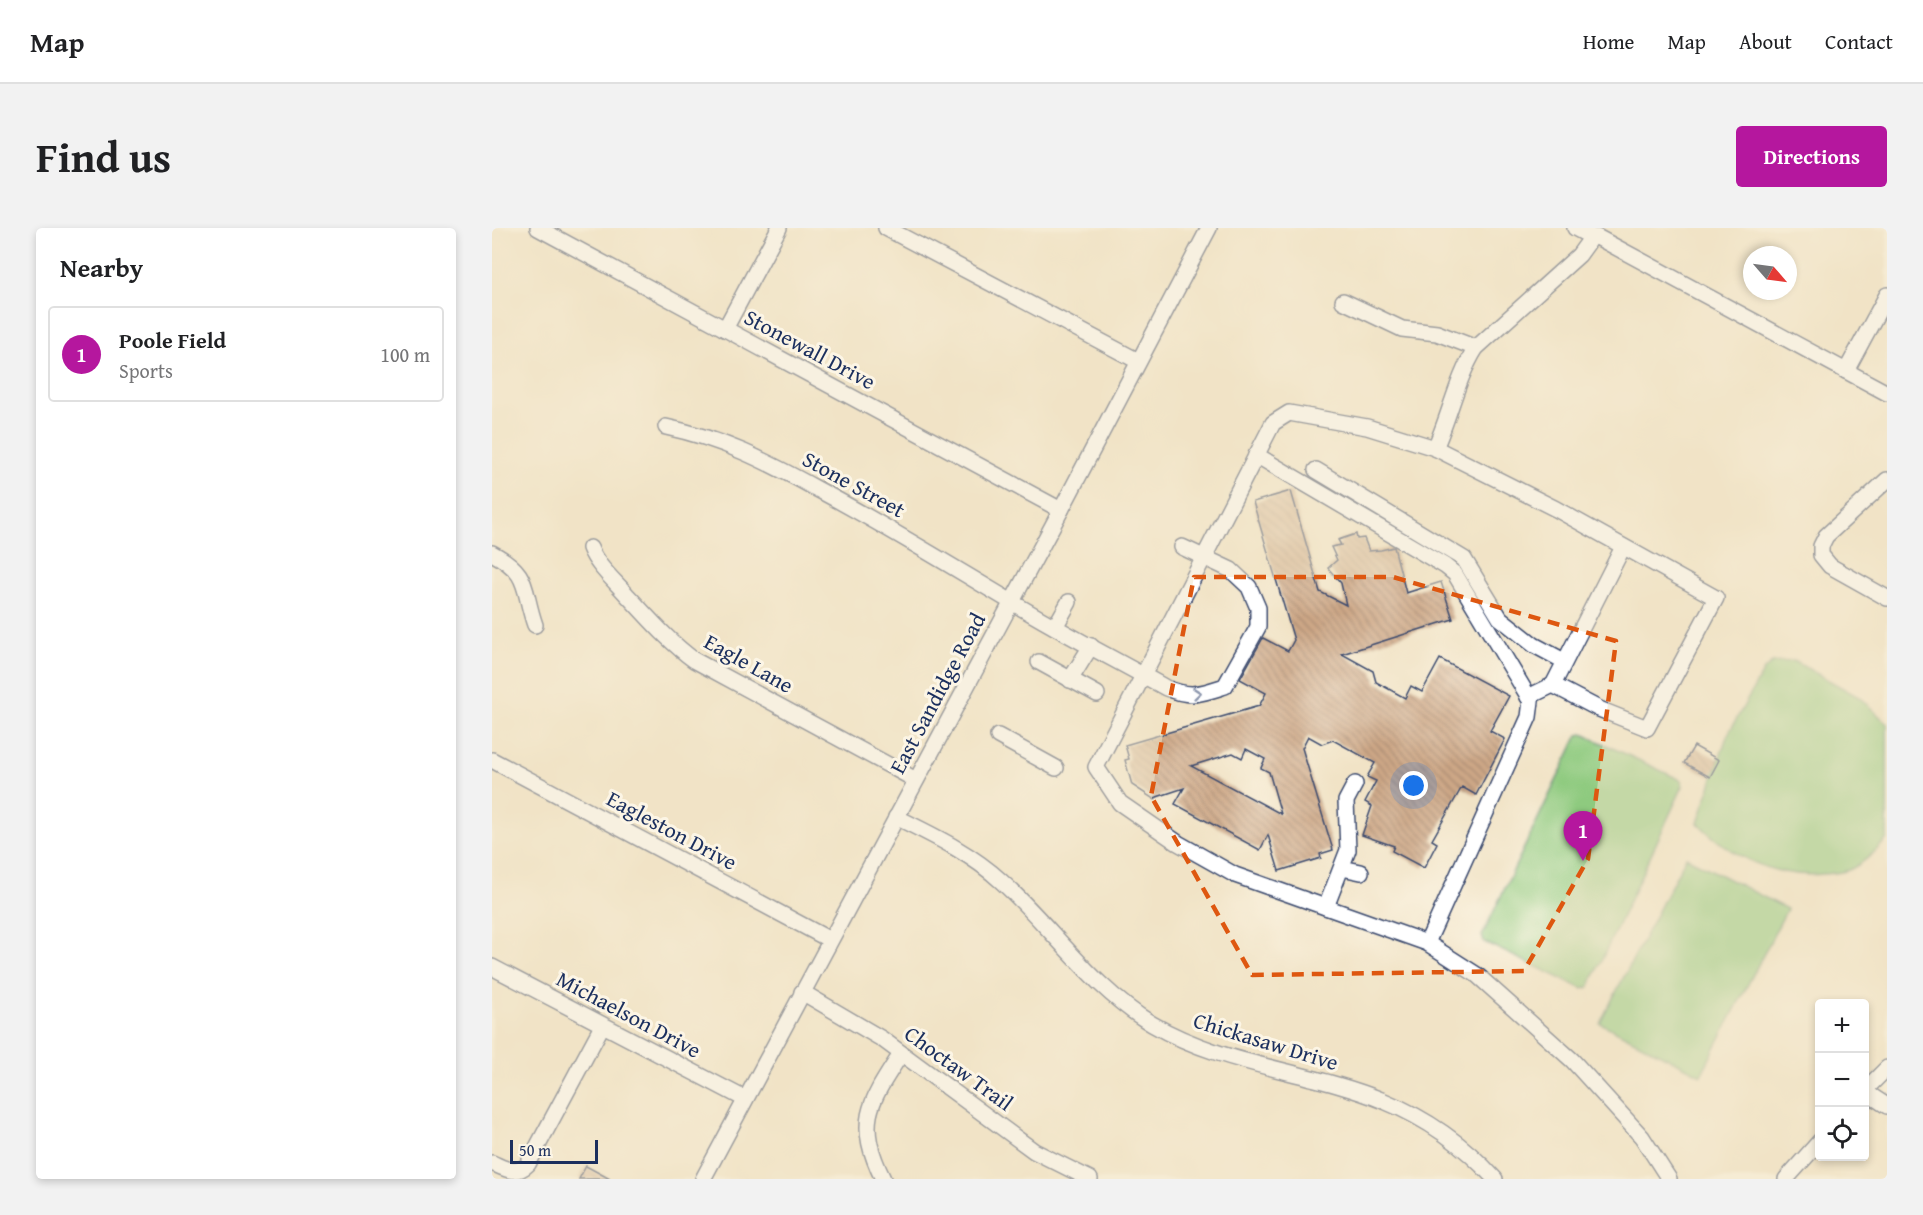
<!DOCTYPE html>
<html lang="en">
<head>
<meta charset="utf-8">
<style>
	:root { --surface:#fff; --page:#f2f2f2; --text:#202124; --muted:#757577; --line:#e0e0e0; --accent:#b5179e }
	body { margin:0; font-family:"Gentium Book Plus",serif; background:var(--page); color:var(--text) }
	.controls { position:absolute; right:18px; bottom:18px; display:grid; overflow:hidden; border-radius:6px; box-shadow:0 3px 9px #0003 }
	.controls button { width:54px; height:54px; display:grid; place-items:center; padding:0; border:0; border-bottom:2px solid var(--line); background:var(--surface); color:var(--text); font:30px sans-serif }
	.compass { position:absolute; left:1251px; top:18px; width:54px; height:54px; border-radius:50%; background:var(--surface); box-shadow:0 3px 9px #0003; rotate:118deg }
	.scale { position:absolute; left:18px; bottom:15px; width:88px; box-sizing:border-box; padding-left:6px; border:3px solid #1b2f5e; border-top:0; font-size:16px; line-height:21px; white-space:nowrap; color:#1b2f5e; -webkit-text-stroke:4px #fcf5e5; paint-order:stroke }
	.you { position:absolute; left:922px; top:558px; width:21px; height:21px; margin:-15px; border:4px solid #fff; border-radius:50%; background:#1a73e8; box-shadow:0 0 0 9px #1a73e833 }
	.badge { display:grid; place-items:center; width:39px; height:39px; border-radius:50%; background:var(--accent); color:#fff; font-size:20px; font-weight:700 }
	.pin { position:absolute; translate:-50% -50px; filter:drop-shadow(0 2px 3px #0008) }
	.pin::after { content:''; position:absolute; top:32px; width:21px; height:18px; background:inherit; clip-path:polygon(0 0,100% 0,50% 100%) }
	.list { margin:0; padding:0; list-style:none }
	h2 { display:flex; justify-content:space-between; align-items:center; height:78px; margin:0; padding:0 24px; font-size:26px }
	h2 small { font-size:20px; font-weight:400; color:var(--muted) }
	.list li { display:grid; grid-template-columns:39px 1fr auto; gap:18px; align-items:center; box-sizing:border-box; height:96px; margin:0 12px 12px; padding:0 12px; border:2px solid var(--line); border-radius:6px }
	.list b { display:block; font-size:22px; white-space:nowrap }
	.list p { margin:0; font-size:20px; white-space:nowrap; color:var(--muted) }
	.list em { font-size:20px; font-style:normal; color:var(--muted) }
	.icon { flex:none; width:33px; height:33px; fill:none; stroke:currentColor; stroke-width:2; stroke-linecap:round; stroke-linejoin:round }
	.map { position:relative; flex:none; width:1395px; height:951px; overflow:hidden; border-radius:6px }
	header { display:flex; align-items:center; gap:36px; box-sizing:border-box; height:84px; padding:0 30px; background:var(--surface); border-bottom:2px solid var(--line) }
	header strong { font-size:28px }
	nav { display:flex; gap:33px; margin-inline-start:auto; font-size:21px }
	.intro { display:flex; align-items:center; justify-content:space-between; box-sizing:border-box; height:144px; padding:0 36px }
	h1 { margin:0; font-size:42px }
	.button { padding:15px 27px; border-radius:6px; background:var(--accent); color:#fff; font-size:21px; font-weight:700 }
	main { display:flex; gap:36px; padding:0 36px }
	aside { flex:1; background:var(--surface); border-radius:6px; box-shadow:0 3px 9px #0003 }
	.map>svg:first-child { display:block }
</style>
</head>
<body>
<header>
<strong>Map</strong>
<nav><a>Home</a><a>Map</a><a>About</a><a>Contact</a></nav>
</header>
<div class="intro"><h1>Find us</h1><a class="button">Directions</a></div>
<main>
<aside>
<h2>Nearby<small></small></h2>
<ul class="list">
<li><span class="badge">1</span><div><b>Poole Field</b><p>Sports</p></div><em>100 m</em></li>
</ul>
</aside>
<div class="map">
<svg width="1395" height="951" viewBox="0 0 1395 951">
	<defs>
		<pattern id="building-back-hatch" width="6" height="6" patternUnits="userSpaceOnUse" patternTransform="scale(1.5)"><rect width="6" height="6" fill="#cda786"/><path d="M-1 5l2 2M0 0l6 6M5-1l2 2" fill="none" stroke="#a68871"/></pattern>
	</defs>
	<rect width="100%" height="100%" fill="#fcf5e5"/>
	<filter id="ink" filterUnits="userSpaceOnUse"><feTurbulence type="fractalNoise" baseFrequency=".0167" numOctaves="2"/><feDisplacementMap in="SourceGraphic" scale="12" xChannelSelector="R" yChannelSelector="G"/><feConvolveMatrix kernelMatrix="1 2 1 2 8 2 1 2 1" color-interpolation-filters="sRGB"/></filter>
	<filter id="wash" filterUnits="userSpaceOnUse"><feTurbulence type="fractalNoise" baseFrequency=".008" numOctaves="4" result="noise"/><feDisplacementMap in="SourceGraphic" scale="24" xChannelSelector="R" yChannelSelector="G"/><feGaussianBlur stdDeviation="1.35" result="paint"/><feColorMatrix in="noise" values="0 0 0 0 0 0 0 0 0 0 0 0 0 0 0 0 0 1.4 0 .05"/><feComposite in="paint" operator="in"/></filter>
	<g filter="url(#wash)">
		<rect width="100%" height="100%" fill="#f1e3c6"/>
		<g fill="#8eca7f" stroke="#547c6e" stroke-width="1.5">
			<path d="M1302,433L1367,469L1395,495V611C1386,621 1372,635 1359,641C1351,645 1341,645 1332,646C1284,651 1239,629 1206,595L1235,508L1272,442L1280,435Z"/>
			<polygon points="1091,506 1189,552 1191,558 1097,759 1091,761 992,714 990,708 1086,507"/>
			<polygon points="1194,629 1295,681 1209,847 1108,795"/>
		</g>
		<g id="blocks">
			<g fill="url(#building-back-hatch)" fill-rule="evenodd">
				<path d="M799,263L828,364L854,377L849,355L836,340L845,332L839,319L849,317L846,312L864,306L865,311L872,310L877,323L889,322L902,319L914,365L949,354L961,391L850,426L881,443L884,454L913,470L919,458L930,464L948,431L1017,468L998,503L1013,511L984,567L970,559L940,612L945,615L932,640L900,623L902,618L870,607L880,578L873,574L884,553L875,549L883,535L841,512L830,516L816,508L810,520L841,622L828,626L829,630L787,643L776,607L768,622L683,576L692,560L665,569L663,572L640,557L633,532L637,531L633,517L767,478L774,465L748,451L771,410L796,423L802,412L761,274ZM754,521L773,531L769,540L777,544L789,586L699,538L741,525L750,530Z"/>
				<polygon points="1202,518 1227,532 1218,549 1192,535"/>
				<polygon points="94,938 118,951 87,951"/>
			</g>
		</g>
	</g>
	<g filter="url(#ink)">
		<use href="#blocks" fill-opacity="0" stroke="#3b4a6e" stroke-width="1.5"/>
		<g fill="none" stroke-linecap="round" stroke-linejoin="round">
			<defs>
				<g id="minor">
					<polyline points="46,0 569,282"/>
					<polyline points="394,0 646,133"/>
					<polyline points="1083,0 1100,9 1105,9 1395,165"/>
					<path d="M1100,9L1087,27L984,120C965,150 958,187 943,220L875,199L797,185L781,195L604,539L628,575L686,615L743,647L935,715L985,747L1080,832L1150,909L1177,951"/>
					<polyline points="851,73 910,101 945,105 984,120"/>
					<polyline points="233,101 287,0"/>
					<polyline points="1354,143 1395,67"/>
					<path d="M174,199C231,211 274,233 325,261C391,296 454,335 518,373C569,404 622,431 674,460C699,470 708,466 733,458L766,399V380L757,359L739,342L690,319"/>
					<polyline points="943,220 1064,281 1224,370 1155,500 1107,481 1061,457 1036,469"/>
					<polyline points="764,227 953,338 963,346 1039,473 1037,489 935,715"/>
					<polyline points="824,242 972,331 1008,390 1042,417 1072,433"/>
					<polyline points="1395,252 1334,308 1329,318 1329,327 1338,338 1395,370"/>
					<path d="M98,320C105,338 122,352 135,367C157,390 176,413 202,432L424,552"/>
					<path d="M0,325C39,346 30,360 43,397"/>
					<polyline points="563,399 577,374"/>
					<polyline points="547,434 605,466"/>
					<polyline points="578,452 599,418"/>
					<polyline points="1061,457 1131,319"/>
					<polyline points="506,508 564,540"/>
					<polyline points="0,532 338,712"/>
					<path d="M404,589C440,607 479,625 509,653C560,699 600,760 660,796C732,838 816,842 892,873C934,890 973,918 1003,951"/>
					<polyline points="850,640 869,644"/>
					<polyline points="834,679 856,622 854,573 863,556"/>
					<polyline points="0,739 253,871"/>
					<polyline points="310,764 390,811 542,923 598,951"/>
					<polyline points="1372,863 1395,840"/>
					<polyline points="1372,863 1395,878"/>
					<path d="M0,935C14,941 24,948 36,936L110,798"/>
					<polyline points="211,951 569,282 717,0"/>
					<path d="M391,951C363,894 377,875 409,826"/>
					<polyline points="1294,951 1328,913"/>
				</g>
			</defs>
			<use href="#minor" stroke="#3b4a6e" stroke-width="18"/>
			<use href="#minor" stroke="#fff" stroke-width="15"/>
		</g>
		<defs><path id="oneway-chevron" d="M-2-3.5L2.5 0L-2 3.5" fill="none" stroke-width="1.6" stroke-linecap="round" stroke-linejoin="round" transform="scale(1.5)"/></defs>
		<use stroke="#8d97ae" href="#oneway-chevron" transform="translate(705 465) rotate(-6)"/>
	</g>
	<path d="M0 0H1395V951H0ZM702,349H901L1124,413L1096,631L1032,743L760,747L659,568Z" fill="#f1e3c6" fill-opacity=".55" fill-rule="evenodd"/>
	<path fill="none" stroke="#de5710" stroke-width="4.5" stroke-dasharray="12 8" stroke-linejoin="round" d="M702,349H901L1124,413L1096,631L1032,743L760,747L659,568Z"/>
	<g text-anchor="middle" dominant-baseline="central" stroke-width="6" stroke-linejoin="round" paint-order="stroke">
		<g font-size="22" fill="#1b2f5e" stroke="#fcf5e5">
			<text transform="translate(318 121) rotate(28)">Stonewall Drive</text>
			<text transform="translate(362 256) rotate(29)">Stone Street</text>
			<text transform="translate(257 435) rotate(29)">Eagle Lane</text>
			<text transform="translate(445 465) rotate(-62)">East Sandidge Road</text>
			<text transform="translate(180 602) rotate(28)">Eagleston Drive</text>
			<text transform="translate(137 786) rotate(28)">Michaelson Drive</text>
			<text transform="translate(774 813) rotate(17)">Chickasaw Drive</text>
			<text transform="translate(467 840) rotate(36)">Choctaw Trail</text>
		</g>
	</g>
</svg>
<div class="controls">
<button>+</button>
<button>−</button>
<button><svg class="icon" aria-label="locate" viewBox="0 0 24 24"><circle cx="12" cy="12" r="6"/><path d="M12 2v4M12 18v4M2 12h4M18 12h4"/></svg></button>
</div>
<svg class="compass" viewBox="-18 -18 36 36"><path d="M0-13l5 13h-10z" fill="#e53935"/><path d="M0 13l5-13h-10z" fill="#757577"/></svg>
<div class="scale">50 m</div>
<div class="you"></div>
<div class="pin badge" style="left:1091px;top:633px">1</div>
</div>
</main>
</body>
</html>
